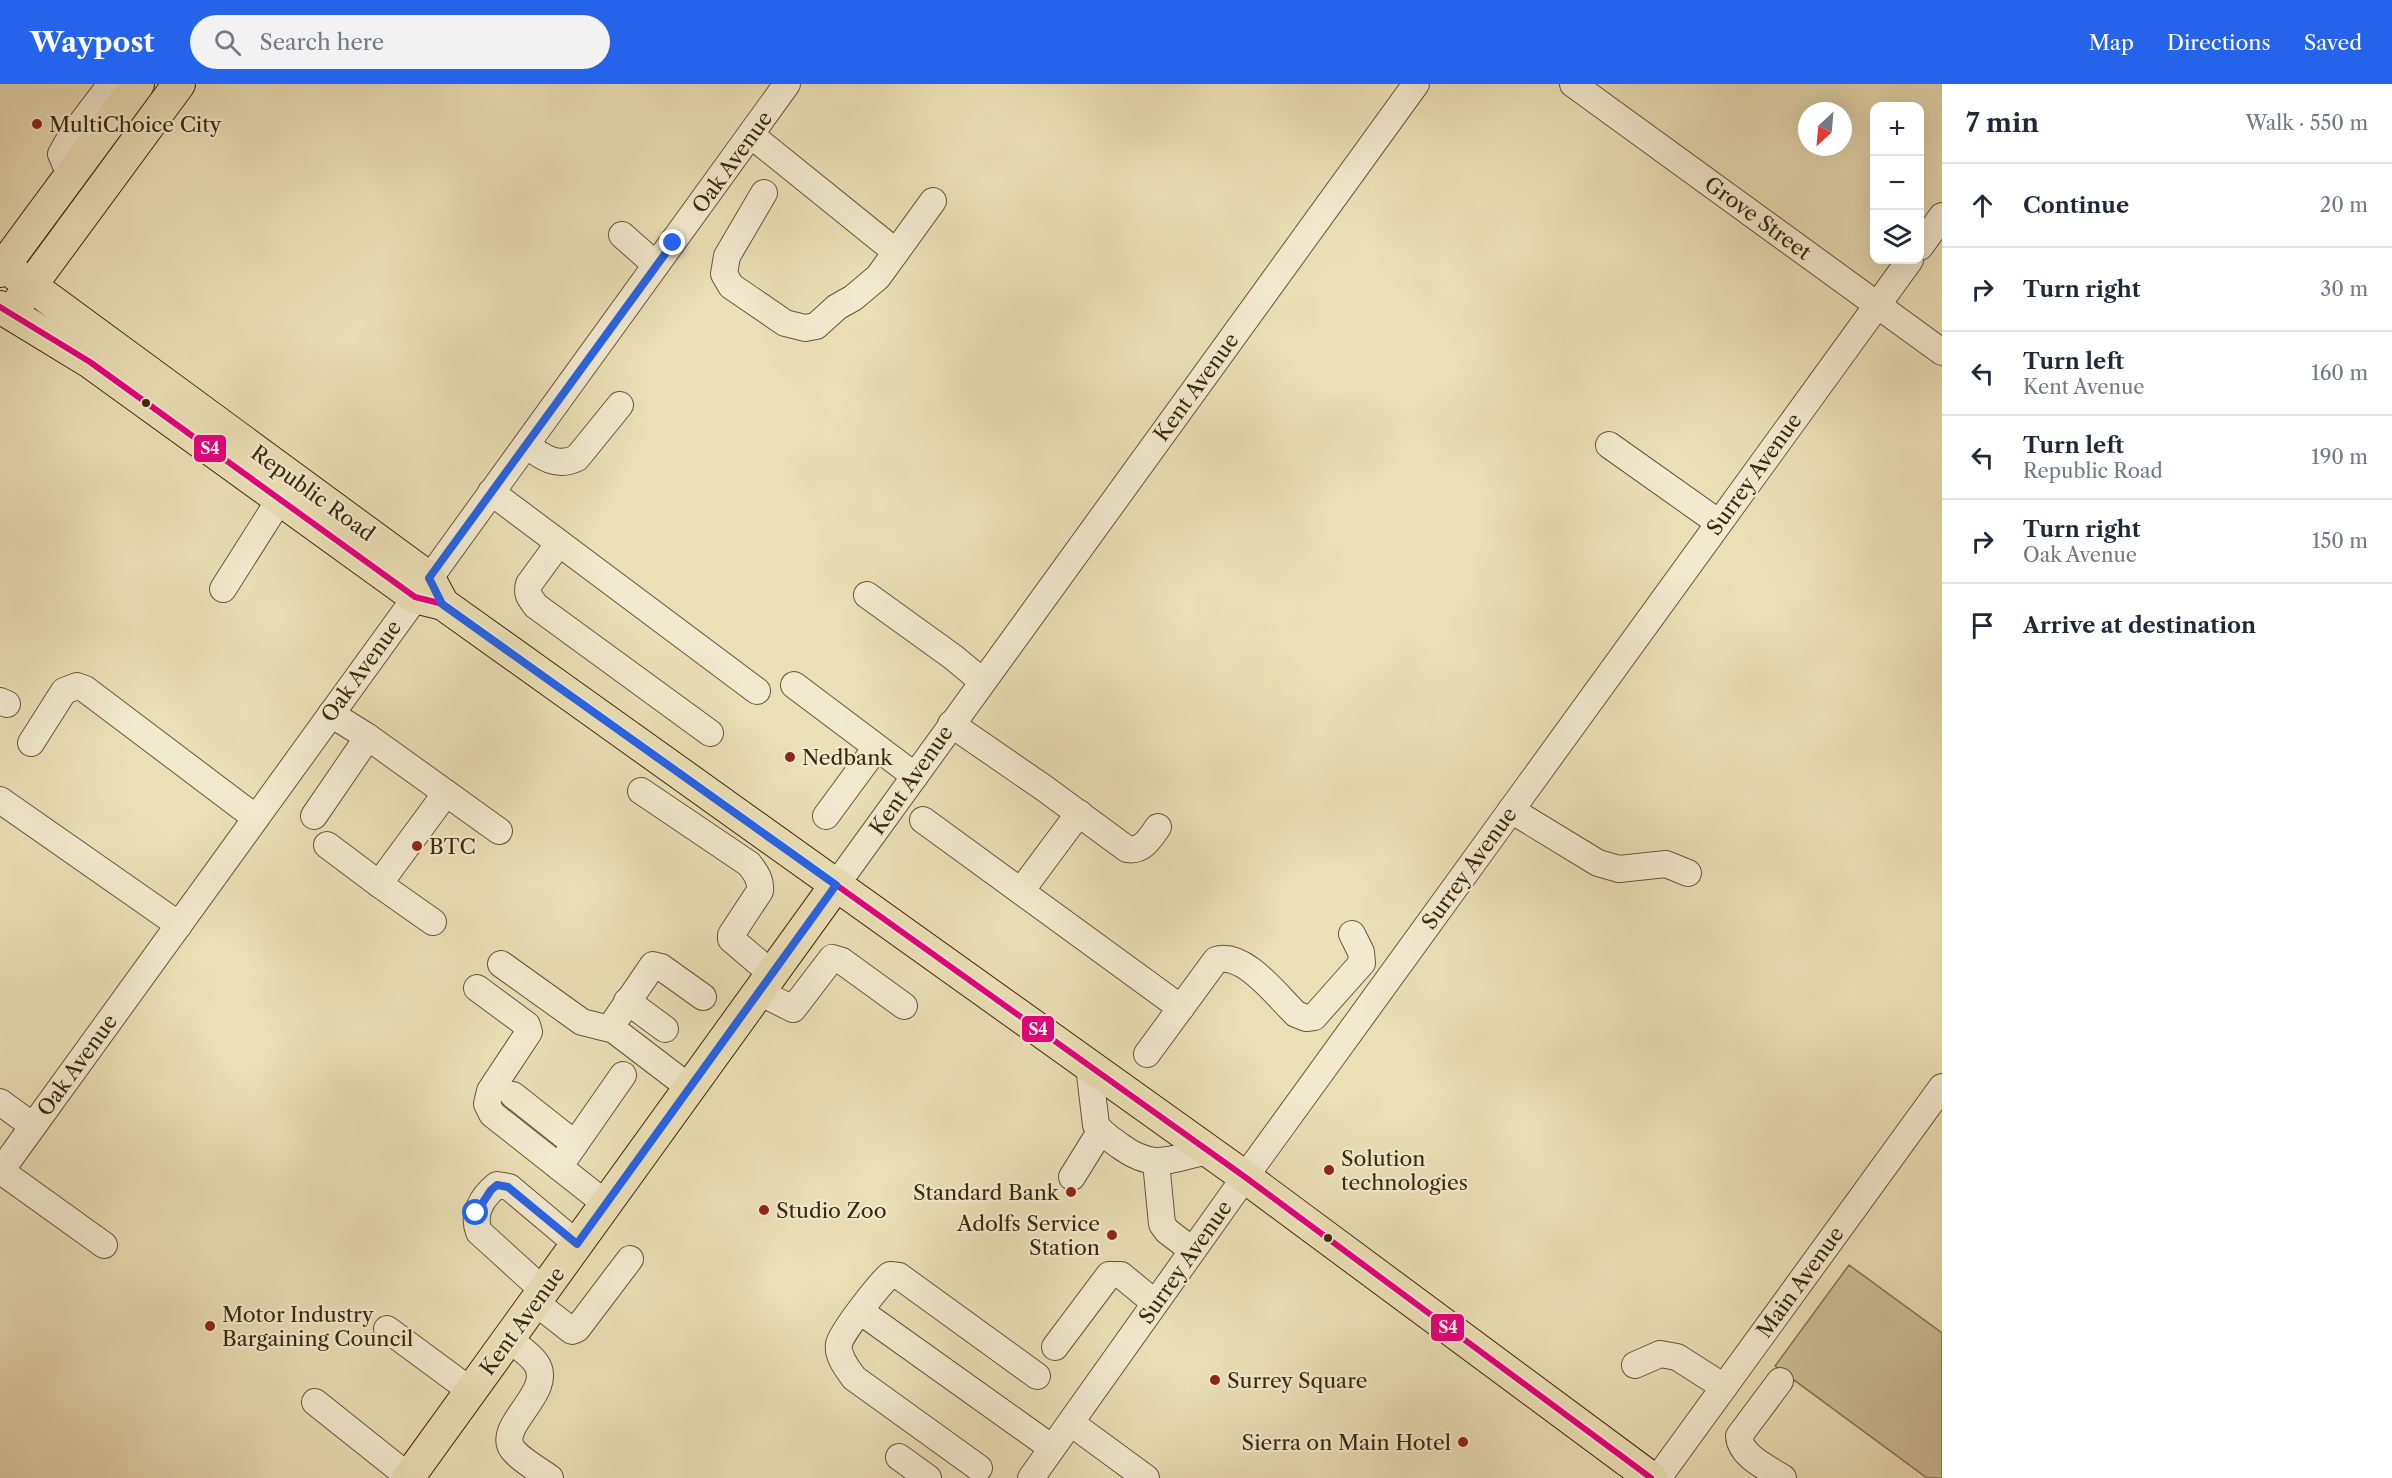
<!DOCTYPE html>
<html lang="en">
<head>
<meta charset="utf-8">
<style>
	:root { --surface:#fff; --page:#f2f2f3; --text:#1f2937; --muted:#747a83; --line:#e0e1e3; --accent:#2563eb }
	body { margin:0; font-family:"Libre Caslon Text",serif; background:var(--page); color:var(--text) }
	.controls { position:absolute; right:18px; top:18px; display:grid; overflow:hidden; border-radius:12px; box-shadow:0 6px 24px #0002 }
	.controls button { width:54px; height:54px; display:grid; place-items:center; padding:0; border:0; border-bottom:2px solid var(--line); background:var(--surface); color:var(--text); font:30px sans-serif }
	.compass { position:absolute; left:1798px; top:18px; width:54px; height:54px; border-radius:50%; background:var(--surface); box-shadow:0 6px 24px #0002; rotate:206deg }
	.stop { position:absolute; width:18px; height:18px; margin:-14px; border:4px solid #2563eb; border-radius:50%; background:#fff }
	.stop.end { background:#2563eb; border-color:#fff; box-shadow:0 2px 6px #0008 }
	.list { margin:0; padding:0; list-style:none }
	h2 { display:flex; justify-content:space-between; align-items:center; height:78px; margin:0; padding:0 24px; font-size:26px }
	h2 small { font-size:20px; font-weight:400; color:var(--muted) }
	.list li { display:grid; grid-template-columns:39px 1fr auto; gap:18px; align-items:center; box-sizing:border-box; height:84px; padding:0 24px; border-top:2px solid var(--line) }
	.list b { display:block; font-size:22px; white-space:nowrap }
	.list p { margin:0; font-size:20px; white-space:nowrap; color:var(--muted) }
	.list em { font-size:20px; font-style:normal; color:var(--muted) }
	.icon { flex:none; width:33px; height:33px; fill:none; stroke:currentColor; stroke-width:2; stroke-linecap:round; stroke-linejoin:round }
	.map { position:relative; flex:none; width:1942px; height:1394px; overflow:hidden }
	header { display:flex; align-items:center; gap:36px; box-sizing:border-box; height:84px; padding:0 30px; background:var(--accent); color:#fff }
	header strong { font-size:28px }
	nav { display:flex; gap:33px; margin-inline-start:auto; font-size:21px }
	.search { width:420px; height:54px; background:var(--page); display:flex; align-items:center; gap:15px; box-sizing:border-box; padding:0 21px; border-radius:33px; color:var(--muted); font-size:22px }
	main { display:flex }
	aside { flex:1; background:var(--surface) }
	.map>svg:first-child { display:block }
</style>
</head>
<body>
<header>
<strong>Waypost</strong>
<div class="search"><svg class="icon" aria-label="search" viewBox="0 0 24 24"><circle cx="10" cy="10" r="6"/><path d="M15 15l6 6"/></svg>Search here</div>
<nav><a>Map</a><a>Directions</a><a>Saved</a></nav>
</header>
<main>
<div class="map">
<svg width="1942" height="1394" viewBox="0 0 1942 1394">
	<rect width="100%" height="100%" fill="#ebdfb5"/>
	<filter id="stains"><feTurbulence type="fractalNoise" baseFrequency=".00333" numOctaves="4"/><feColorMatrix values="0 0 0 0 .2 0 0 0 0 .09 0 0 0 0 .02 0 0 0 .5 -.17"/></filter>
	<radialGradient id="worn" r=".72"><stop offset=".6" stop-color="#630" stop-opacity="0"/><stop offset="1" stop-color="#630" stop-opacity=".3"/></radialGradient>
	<polygon fill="#cec098" stroke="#867450" stroke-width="1.5" points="1849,1181 1942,1249 1942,1394 1927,1394 1775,1282"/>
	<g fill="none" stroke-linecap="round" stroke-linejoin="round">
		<defs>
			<g id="minor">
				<polyline points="1573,0 1942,268"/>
				<polyline points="751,51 896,168"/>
				<polyline points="70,91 61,70 70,54 111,0"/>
				<polyline points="764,109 727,172 724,190 731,202 785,239 805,244 816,242 837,223 853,214 878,193 933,117"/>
				<polyline points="622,151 656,181"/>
				<polyline points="1920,163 1942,132"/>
				<path d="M526,361C542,373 557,384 577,374L620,321"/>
				<polyline points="1609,361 1719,439"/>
				<polyline points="491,408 757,607"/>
				<path d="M559,459L529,500C526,510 530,514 536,522L710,649"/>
				<polyline points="223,505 280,415"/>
				<polyline points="867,511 953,573 982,597"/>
				<polyline points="794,601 915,692"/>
				<polyline points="0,617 7,620"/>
				<polyline points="331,630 368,653 499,747"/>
				<path d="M951,640L1044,704L1127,765C1143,768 1150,754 1158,743"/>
				<polyline points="31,659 64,607 77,602 85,605 256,734"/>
				<path d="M641,707L749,780C756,789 761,796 760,807L731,851V855L772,890"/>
				<polyline points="0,716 179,841"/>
				<polyline points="1511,726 1598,779 1619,785 1666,780 1688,789"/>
				<polyline points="314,732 368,653"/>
				<polyline points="826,732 876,664"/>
				<polyline points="923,736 1181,924"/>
				<polyline points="327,761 379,800 446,709"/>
				<polyline points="379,800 433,838"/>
				<polyline points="836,801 1416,0"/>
				<polyline points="1021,807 1079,729"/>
				<polyline points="501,880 582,938 614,946 690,1004"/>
				<polyline points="477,904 527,941 529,948 490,1007 487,1020 492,1030 606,1120"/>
				<polyline points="759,908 793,925 832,874 842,877 904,922"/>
				<polyline points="627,917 665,945"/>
				<polyline points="610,944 653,881 661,883 703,913"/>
				<path d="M1147,970L1216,876C1244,867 1277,912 1296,930L1306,934L1314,933L1362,879L1361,868L1352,850"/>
				<path d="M1089,982L1096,1041C1102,1050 1111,1055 1120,1062C1155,1087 1169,1075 1208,1067"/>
				<polyline points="513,1011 575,1060"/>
				<polyline points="0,1018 33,1042"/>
				<polyline points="1156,1078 1162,1140 1167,1147 1192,1166"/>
				<polyline points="559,1083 623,991"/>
				<polyline points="1,1087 104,1161"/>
				<polyline points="0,1088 787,0"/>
				<polyline points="1072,1093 1100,1048"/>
				<path d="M544,1207L479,1148C472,1130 482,1113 497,1101L509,1103L577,1160"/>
				<polyline points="535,1218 572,1247 577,1245 630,1175"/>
				<polyline points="860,1227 1052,1364"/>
				<polyline points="387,1245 471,1307"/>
				<path d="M509,1255C517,1262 530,1270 536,1279C556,1308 494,1342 513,1366C522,1377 539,1386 550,1394"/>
				<polyline points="1055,1263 1109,1191 1121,1191 1155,1219"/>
				<polyline points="1635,1281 1660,1270 1677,1273 1724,1303"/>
				<path d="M1780,1297L1739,1352C1740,1372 1768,1384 1783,1394"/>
				<polyline points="315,1318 409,1393"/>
				<polyline points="1071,1339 1146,1394"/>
				<polyline points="899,1373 928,1394"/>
				<path d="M979,1384L854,1294C848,1285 837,1273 839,1260C841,1249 880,1199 890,1191L899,1192L1037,1292"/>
				<polyline points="1031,1394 1245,1093 1910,176"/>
				<polyline points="1658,1394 1942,1003"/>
			</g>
			<g id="major">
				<polyline points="0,179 429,494 443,520"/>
				<polyline points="0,187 138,0"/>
				<polyline points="18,219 179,0"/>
				<polyline points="0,223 90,278 415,513 443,520 562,605 1245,1093 1651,1394"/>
				<polyline points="408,1394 836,801"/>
			</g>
		</defs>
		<use href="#minor" stroke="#695534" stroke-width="28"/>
		<use href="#major" stroke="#3e2709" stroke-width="34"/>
		<use href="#minor" stroke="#f2eacf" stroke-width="26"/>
		<use href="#major" stroke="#ebdfb5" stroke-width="32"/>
		<defs>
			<polyline id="bus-1" points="0,223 90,278 415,513 443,520 1245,1093 1651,1394"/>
		</defs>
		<use href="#bus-1" stroke="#f2eacf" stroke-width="10"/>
		<use href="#bus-1" stroke="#e5007d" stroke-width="6"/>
	</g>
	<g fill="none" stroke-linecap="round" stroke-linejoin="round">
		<polyline stroke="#2563eb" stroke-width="8" points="476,1129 491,1106 497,1101 508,1103 577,1160 836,801 442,520 429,494 673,159"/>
	</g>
	<g fill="#8f2418" stroke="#f2eacf" stroke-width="2">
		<circle cx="37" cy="40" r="6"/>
		<circle cx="790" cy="673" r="6"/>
		<circle cx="417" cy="762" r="6"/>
		<circle cx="1329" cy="1086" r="6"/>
		<circle cx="1071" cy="1108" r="6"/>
		<circle cx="764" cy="1126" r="6"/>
		<circle cx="1112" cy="1151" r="6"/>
		<circle cx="210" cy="1242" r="6"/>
		<circle cx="1215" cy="1296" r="6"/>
		<circle cx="1463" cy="1358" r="6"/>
	</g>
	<g fill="#3e2709" stroke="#f2eacf" stroke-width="2">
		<circle cx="146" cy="319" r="5"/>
		<circle cx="1328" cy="1154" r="5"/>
	</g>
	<g text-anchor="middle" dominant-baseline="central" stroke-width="4.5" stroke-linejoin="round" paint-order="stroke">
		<g font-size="21" fill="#3e2709" stroke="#f2eacf" text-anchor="start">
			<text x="49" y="40">MultiChoice City</text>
			<text x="802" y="673">Nedbank</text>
			<text x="429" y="762">BTC</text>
			<text x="1341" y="1074">Solution<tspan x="1341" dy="24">technologies</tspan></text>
			<text x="1059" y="1108" text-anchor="end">Standard Bank</text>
			<text x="776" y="1126">Studio Zoo</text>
			<text x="1100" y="1139" text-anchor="end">Adolfs Service<tspan x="1100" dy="24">Station</tspan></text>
			<text x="222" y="1230">Motor Industry<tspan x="222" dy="24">Bargaining Council</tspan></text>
			<text x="1227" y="1296">Surrey Square</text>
			<text x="1451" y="1358" text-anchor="end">Sierra on Main Hotel</text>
		</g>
		<g font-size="21" fill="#3e2709" stroke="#f2eacf">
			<text transform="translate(732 78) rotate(-54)">Oak Avenue</text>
			<text transform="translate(1758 134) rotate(36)">Grove Street</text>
			<text transform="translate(1196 303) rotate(-54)">Kent Avenue</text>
			<text transform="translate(1754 390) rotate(-54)">Surrey Avenue</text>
			<text transform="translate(313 409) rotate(36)">Republic Road</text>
			<text transform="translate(361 587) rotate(-54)">Oak Avenue</text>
			<text transform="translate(911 696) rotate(-55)">Kent Avenue</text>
			<text transform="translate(1469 784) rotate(-54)">Surrey Avenue</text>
			<text transform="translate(77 981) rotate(-54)">Oak Avenue</text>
			<text transform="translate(1185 1178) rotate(-55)">Surrey Avenue</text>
			<text transform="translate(1800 1198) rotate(-54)">Main Avenue</text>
			<text transform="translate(522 1237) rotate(-54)">Kent Avenue</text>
		</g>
	</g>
	<g stroke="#f2eacf" stroke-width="2">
		<rect x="193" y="350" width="34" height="29" rx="6" fill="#e5007d"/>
		<rect x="1021" y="931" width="34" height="28" rx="6" fill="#e5007d"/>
		<rect x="1430" y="1229" width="35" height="29" rx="6" fill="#e5007d"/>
	</g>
	<g font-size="16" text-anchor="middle" font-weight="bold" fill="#fff">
		<text x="210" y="370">S4</text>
		<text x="1038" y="951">S4</text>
		<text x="1448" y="1249">S4</text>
	</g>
	<rect width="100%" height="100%" filter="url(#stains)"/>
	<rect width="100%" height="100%" fill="url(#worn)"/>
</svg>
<div class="controls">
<button>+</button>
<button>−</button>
<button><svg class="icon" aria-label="layers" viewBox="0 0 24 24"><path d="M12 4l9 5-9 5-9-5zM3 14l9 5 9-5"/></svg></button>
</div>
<svg class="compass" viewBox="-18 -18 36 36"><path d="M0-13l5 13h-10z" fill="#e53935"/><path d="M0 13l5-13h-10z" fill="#747a83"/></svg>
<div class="stop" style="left:476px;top:1129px"></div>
<div class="stop end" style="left:673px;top:159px"></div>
</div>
<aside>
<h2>7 min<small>Walk · 550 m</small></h2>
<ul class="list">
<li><svg class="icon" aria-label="ahead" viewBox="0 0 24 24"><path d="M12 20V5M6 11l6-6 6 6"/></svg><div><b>Continue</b></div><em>20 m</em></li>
<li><svg class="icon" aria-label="right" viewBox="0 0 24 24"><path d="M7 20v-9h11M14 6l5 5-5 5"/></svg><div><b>Turn right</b></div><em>30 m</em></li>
<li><svg class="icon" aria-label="left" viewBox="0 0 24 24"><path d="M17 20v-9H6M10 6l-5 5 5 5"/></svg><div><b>Turn left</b><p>Kent Avenue</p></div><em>160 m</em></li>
<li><svg class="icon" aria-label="left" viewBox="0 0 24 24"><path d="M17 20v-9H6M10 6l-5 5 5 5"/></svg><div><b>Turn left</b><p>Republic Road</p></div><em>190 m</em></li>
<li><svg class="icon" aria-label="right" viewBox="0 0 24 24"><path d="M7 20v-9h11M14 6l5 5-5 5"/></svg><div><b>Turn right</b><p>Oak Avenue</p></div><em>150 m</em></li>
<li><svg class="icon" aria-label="arrive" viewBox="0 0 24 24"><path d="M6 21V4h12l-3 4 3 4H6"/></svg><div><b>Arrive at destination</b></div></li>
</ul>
</aside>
</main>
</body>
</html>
